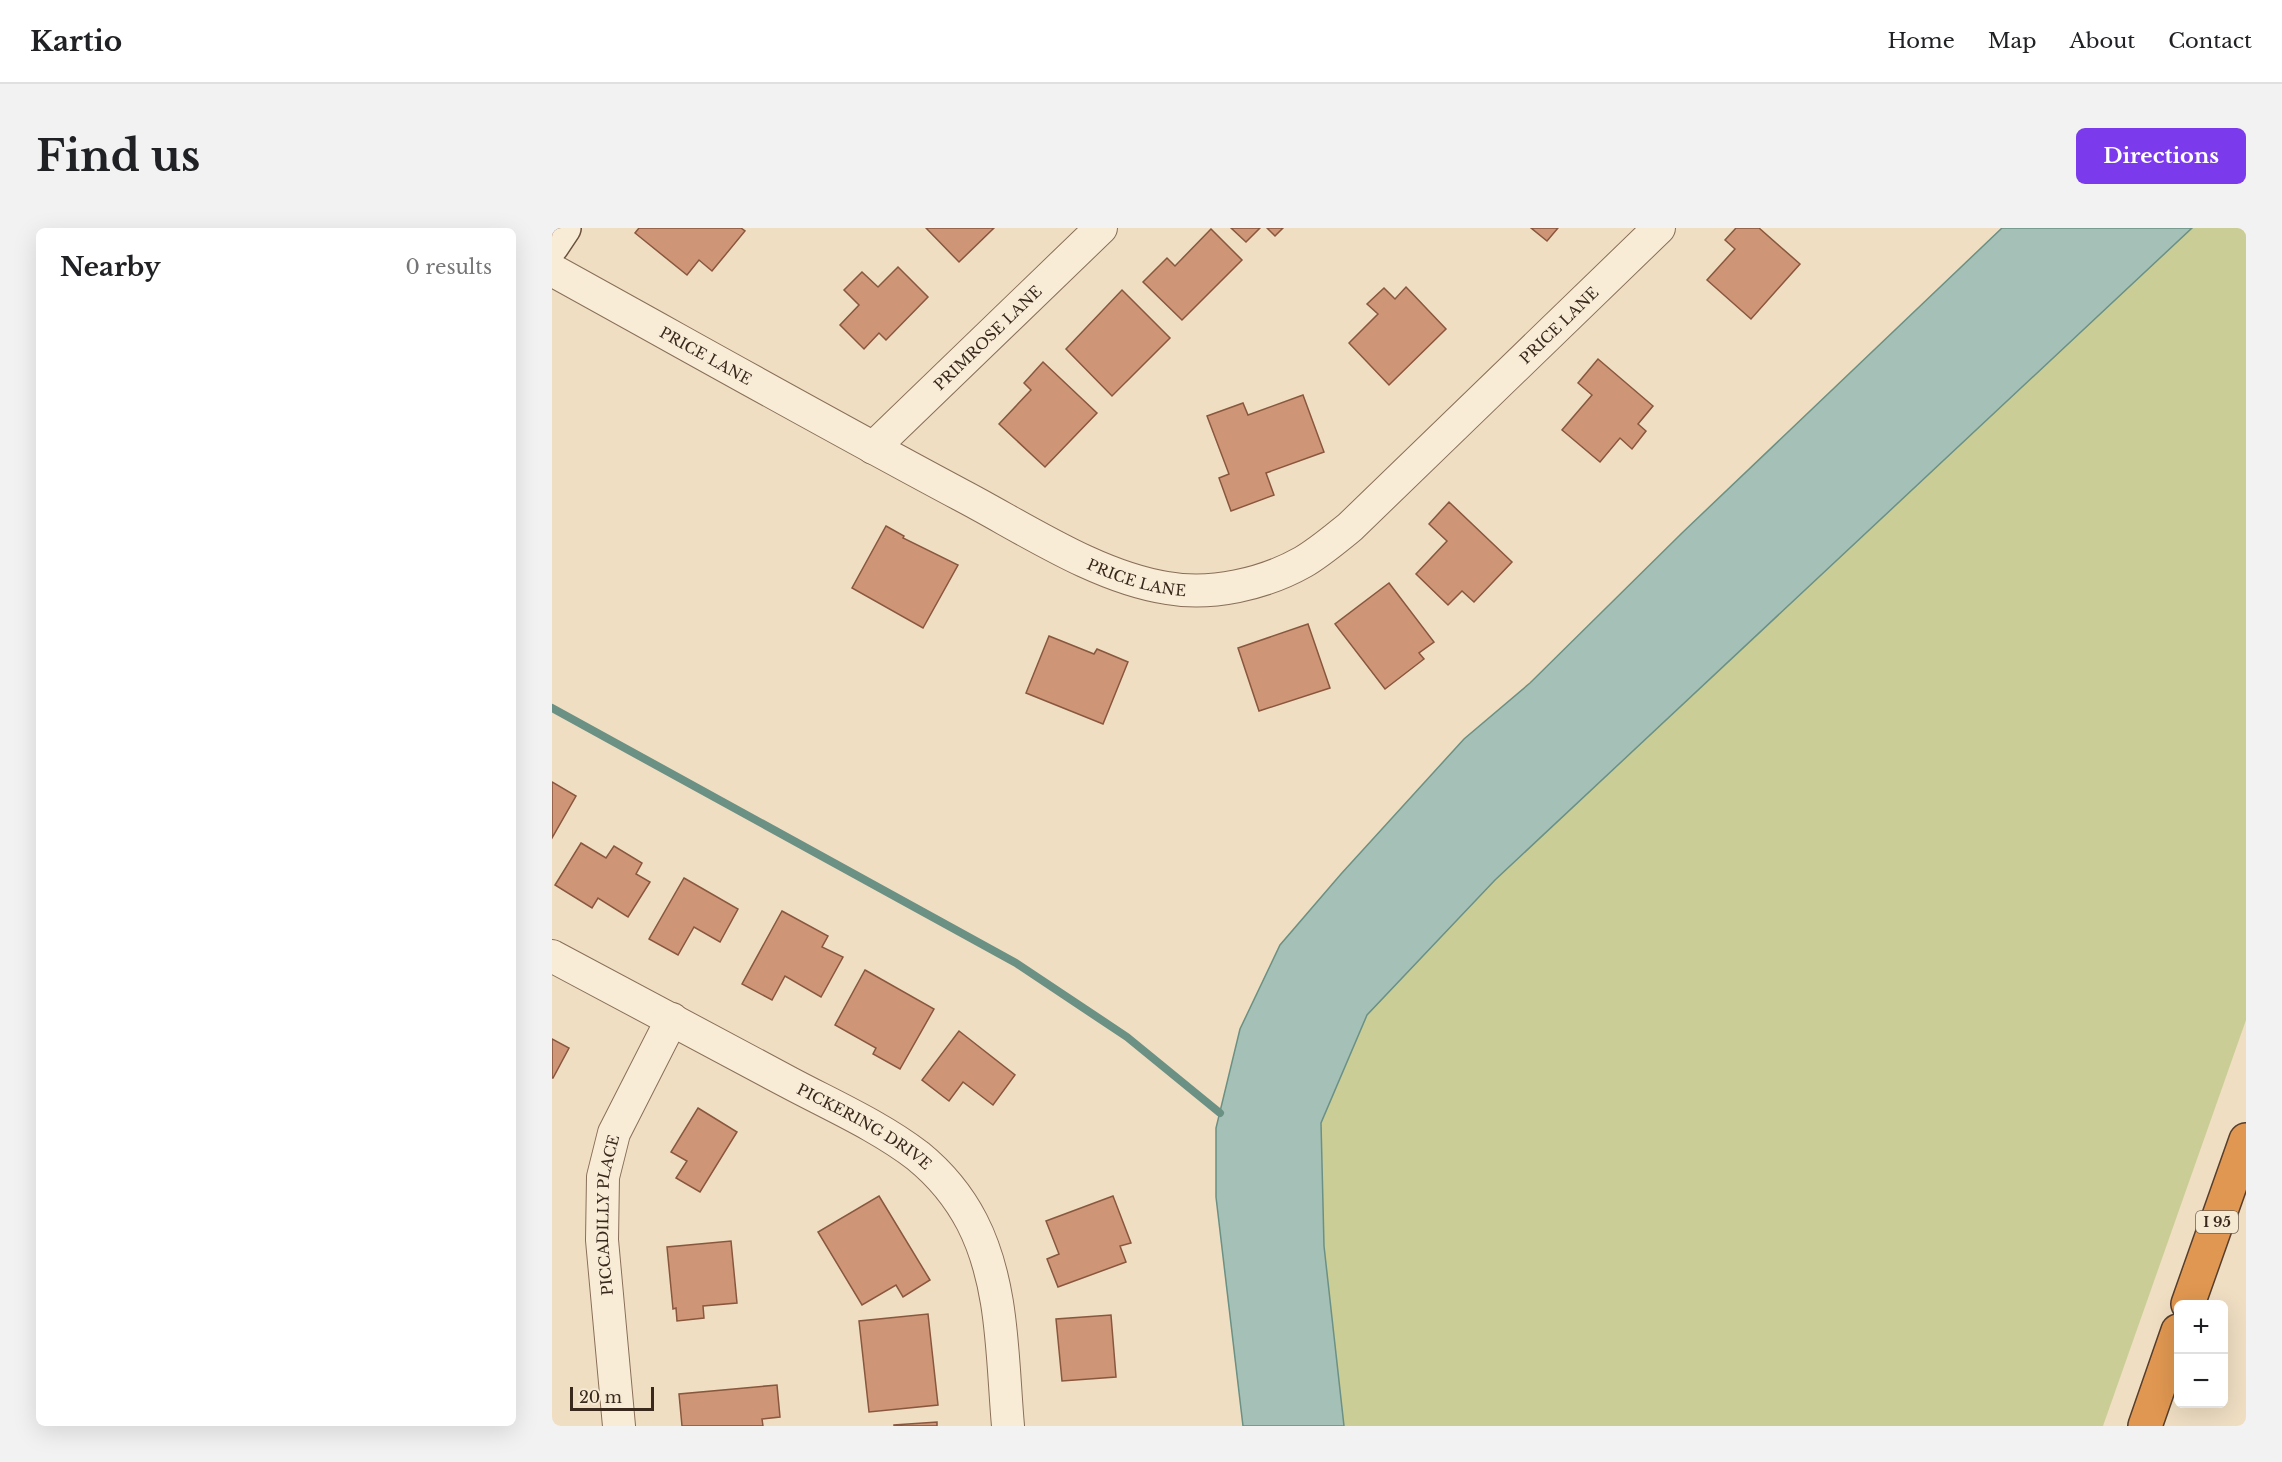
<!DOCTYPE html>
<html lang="en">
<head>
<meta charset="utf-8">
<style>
	:root { --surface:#fff; --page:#f2f2f2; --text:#202124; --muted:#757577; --line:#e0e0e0; --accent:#7c3aed }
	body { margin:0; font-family:"Libre Baskerville",serif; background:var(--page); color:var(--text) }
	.controls { position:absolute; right:18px; bottom:18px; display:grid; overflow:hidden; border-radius:9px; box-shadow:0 6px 24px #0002 }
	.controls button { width:54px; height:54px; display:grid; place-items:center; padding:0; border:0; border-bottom:2px solid var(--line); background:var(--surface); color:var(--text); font:30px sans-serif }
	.scale { position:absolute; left:18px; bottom:15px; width:84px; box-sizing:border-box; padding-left:6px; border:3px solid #39291d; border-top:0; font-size:16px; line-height:21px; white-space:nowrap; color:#39291d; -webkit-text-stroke:4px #f6e9d2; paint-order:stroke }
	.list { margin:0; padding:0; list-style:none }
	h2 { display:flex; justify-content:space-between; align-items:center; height:78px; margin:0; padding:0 24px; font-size:26px }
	h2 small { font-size:20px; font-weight:400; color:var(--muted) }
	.map { position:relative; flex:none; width:1694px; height:1198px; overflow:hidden; border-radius:9px }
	header { display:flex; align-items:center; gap:36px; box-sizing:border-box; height:84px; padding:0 30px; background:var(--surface); border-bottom:2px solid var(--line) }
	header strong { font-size:28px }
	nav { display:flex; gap:33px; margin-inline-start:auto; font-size:21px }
	.intro { display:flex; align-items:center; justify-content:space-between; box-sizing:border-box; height:144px; padding:0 36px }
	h1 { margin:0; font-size:42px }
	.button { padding:15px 27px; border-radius:9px; background:var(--accent); color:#fff; font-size:21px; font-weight:700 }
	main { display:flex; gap:36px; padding:0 36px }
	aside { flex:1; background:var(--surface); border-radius:9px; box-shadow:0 6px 24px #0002 }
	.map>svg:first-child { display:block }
</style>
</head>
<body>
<header>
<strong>Kartio</strong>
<nav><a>Home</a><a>Map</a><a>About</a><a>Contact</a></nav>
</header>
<div class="intro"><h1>Find us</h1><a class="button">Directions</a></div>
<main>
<aside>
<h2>Nearby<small>0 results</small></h2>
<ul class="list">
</ul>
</aside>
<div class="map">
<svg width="1694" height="1198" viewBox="0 0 1694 1198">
	<rect width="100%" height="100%" fill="#efdec2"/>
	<polygon fill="#cacd96" points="1640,0 1694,0 1694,792 1551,1198 792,1198 772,1018 769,895 815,787 943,652"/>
	<polygon fill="#a5c1b7" stroke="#6b9084" stroke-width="1.5" points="1450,0 1640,0 943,652 815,787 769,895 772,1018 792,1198 691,1198 664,969 664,900 688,801 728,717 789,646 912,511 978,455 1130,305"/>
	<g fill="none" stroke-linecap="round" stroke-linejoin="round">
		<polyline stroke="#6b9084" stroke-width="8" points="0,480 464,735 575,809 668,885"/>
	</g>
	<g fill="#ce9577" stroke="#89573e" stroke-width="1.5">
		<polygon points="87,0 189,0 193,3 160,43 147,32 135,47 83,5"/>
		<polygon points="374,0 442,0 407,34"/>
		<polygon points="679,0 708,0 694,14"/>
		<polygon points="715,0 731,0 723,8"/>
		<polygon points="979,0 1006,0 995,13"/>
		<polygon points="1184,0 1207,0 1248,36 1199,91 1155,52 1183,21 1173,12"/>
		<polygon points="659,1 690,32 630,92 591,54 615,30 623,38"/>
		<polygon points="346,39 376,69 334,112 327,105 312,121 288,97 307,77 292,62 310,44 326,59"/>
		<polygon points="854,59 894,101 837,157 797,115 826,86 815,76 832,60 843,71"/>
		<polygon points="570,62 618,110 560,168 514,121"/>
		<polygon points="1046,131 1101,178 1086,196 1094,203 1080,221 1068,210 1048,234 1010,202 1040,167 1026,155"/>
		<polygon points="491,134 545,185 493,239 447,196 479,162 472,155"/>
		<polygon points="751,167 772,224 714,245 722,267 679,283 667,250 677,246 655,188 691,175 696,187"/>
		<polygon points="897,274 960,334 922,374 910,363 896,377 864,346 895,313 877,296"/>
		<polygon points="334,298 352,308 351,310 406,337 371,400 300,360"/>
		<polygon points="837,355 882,414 867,425 872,431 833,461 783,396"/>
		<polygon points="756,396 778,460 707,483 686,420"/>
		<polygon points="497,408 542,426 545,421 576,434 551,496 474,465"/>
		<polygon points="0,554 24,568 0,610"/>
		<polygon points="29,615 54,630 62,618 90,635 84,646 98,654 76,689 46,670 40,680 3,657"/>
		<polygon points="132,650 186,681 168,714 142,699 126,727 97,711"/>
		<polygon points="230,683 276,708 270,719 291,729 269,769 233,748 220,772 190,756"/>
		<polygon points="313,742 382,781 348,841 321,826 324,820 283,797"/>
		<polygon points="407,803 463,847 441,877 411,854 397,873 370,852"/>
		<polygon points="0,811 17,820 1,850 0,850"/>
		<polygon points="146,880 185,904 148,964 124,950 135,933 119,924"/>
		<polygon points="327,968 378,1052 351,1069 344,1057 310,1077 266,1004"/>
		<polygon points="561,968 579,1015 568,1018 574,1034 506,1059 495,1031 507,1026 494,993"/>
		<polygon points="179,1013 185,1075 151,1078 152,1090 125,1093 124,1080 121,1081 115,1019"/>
		<polygon points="376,1086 386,1177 317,1184 307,1093"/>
		<polygon points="559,1087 564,1149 510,1153 504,1091"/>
		<polygon points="225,1157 228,1189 210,1191 211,1198 130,1198 127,1166"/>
		<polygon points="385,1194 385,1198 342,1198 342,1197"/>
	</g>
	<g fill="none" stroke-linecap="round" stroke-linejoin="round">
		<defs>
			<g id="street">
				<path id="s1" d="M0,42C136,117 272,194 409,267C472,300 544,349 615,360C659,368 712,356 751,334C768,324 783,311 798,299L1107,0"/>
				<path id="s2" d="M321,220L549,0"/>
				<path id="s3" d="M0,728C79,770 158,812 236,854C279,877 327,898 366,928C388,946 407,969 420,994C452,1056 450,1131 456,1198"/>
				<path id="s4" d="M67,1198L50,1012L51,949L62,905L120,791"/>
			</g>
			<polyline id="secondary" points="0,18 12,0"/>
			<g id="highway">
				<polyline points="1636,1076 1694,912"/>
				<polyline points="1593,1198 1626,1103"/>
			</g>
		</defs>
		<use href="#street" stroke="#896f59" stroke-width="34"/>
		<use href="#secondary" stroke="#6b503c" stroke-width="36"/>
		<use href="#highway" stroke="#573e2d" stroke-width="36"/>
		<use href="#street" stroke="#f9ecd6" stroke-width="32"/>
		<use href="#secondary" stroke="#f9ecd6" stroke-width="33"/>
		<use href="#highway" stroke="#e09751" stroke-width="33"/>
	</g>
	<g text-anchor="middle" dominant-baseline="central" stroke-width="4.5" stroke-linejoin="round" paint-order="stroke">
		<rect fill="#f6e9d2" stroke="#726353" stroke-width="1.5" x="1644" y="983" width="42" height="22" rx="4.5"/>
		<g font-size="14" font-weight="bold" fill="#39291d">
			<text x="1665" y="994">I 95</text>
		</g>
		<g font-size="15" fill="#39291d" stroke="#f6e9d2">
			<text stroke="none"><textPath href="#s1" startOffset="1184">PRICE LANE</textPath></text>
			<text stroke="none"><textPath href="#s2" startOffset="159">PRIMROSE LANE</textPath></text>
			<text stroke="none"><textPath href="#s1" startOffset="176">PRICE LANE</textPath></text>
			<text stroke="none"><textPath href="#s1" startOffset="662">PRICE LANE</textPath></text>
			<text stroke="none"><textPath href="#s3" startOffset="356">PICKERING DRIVE</textPath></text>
			<text stroke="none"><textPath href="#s4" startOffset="212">PICCADILLY PLACE</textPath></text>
		</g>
	</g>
</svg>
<div class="controls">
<button>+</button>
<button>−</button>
</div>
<div class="scale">20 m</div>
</div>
</main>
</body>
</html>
